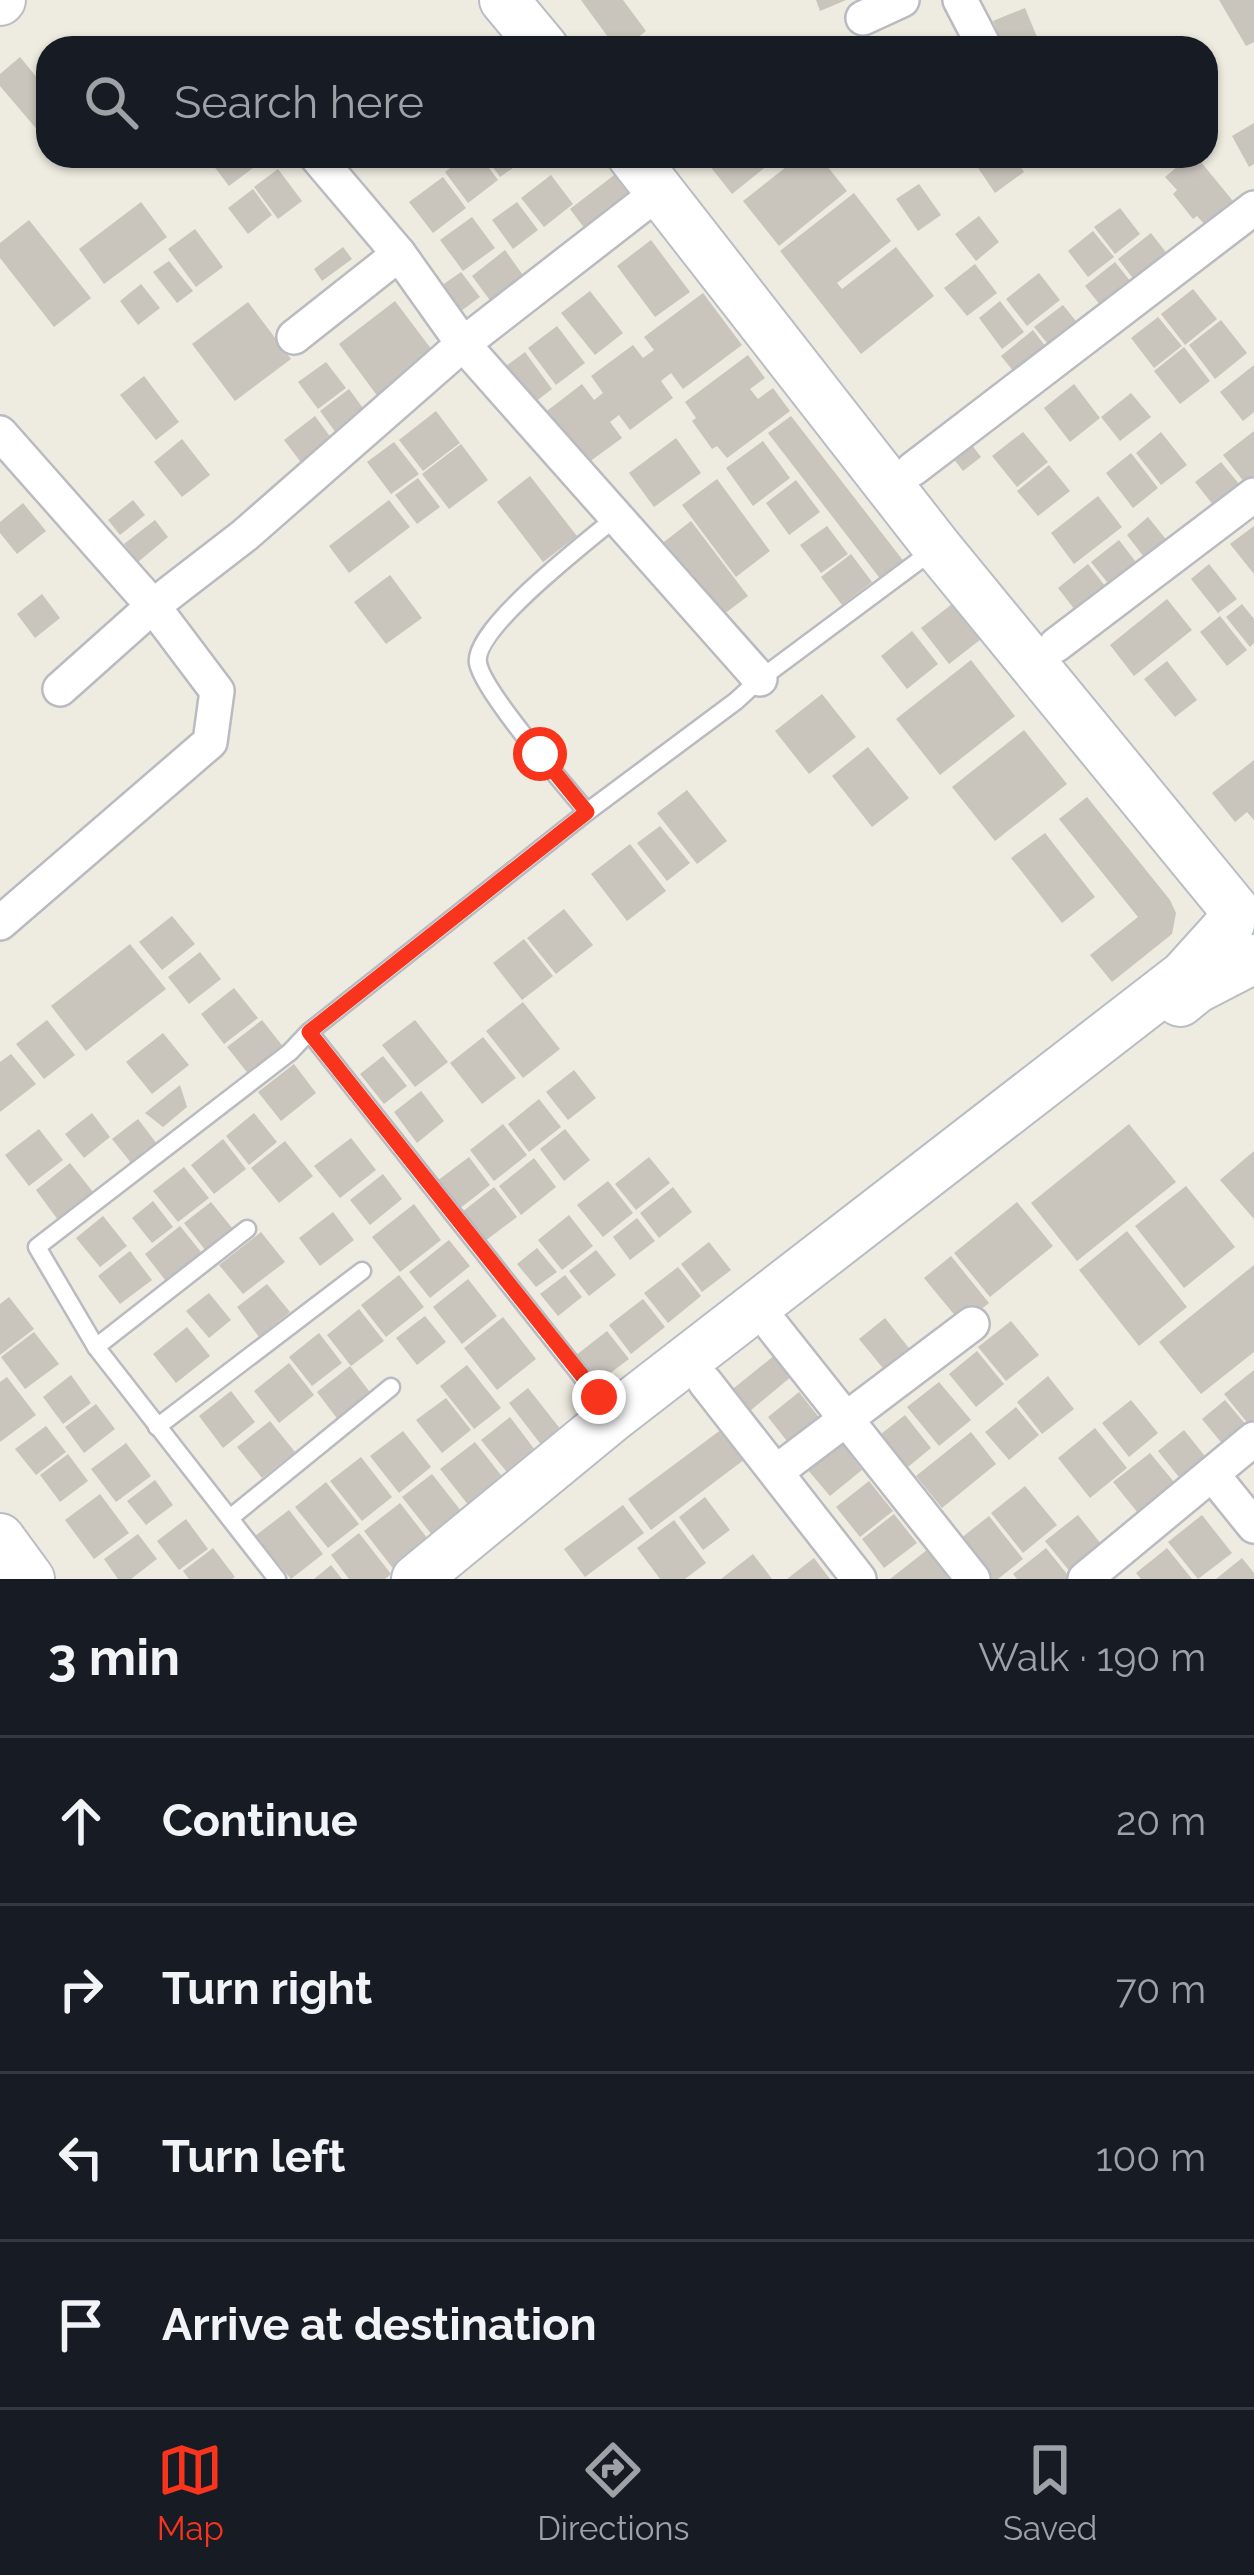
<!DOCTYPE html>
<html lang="en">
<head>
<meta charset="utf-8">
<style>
	:root { --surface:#171b24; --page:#242831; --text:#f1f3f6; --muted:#9ea1a6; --line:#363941; --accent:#f8341c }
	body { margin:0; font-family:Raleway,sans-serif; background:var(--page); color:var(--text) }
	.stop { position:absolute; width:36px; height:36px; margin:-27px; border:9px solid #f8341c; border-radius:50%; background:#fff }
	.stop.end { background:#f8341c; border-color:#fff; box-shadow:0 3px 12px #0008 }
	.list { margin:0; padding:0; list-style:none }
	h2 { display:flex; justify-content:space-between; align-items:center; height:156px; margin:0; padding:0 48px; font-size:51px }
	h2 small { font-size:39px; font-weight:400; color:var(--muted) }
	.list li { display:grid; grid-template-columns:78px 1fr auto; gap:36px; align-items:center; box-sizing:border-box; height:168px; padding:0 48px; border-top:3px solid var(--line) }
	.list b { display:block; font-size:45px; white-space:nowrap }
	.list em { font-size:39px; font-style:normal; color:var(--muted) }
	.icon { flex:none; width:66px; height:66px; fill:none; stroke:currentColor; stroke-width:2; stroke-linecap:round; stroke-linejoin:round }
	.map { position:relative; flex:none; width:1254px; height:1579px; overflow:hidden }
	.search { position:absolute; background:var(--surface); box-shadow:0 3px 9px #0004; left:36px; right:36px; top:36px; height:132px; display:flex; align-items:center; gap:30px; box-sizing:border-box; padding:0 42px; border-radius:36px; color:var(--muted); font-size:45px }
	.sheet { height:828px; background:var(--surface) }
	nav { display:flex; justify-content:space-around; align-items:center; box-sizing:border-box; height:168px; border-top:3px solid var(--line); background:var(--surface); font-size:33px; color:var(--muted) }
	nav a { display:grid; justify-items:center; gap:6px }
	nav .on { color:var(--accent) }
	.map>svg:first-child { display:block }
</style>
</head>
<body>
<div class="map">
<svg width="1254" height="1579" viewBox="0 0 1254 1579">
	<rect width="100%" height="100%" fill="#eeebe0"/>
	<g fill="#c9c5bd">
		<polygon points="581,0 623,0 646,31 624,48 616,48"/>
		<polygon points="816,0 846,0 820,11"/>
		<polygon points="1219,0 1254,0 1254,42 1246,46"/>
		<polygon points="1025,8 1037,37 1004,48 993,21"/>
		<polygon points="20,57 48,91 48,126 40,133 0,86 0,74"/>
		<polygon points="1254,123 1254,164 1249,167 1232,136"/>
		<polygon points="206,156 269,156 229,186"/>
		<polygon points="466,156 480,156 498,180 468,203 445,172"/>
		<polygon points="485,156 520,156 523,161 500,177"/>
		<polygon points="702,156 779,156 732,194"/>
		<polygon points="800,156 819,156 847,191 779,246 743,201"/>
		<polygon points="970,156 1013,156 1024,172 995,193"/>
		<polygon points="1190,156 1196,156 1237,206 1209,229 1197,216 1193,219 1173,194 1177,190 1165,177"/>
		<polygon points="278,169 302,201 278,219 254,187"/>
		<polygon points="622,169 641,193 588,233 570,209"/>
		<polygon points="551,175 573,204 544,227 521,198"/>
		<polygon points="443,177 466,208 433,233 409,202"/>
		<polygon points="919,184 941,215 918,231 896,199"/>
		<polygon points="253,189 272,215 248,234 228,208"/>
		<polygon points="854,193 891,241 837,283 842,289 896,247 934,296 861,354 780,251"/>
		<polygon points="141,202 167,237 104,284 79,249"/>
		<polygon points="517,202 538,230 513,249 492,220"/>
		<polygon points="1120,208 1140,234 1115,254 1094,227"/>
		<polygon points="979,216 999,242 976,261 955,234"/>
		<polygon points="472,217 495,248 463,271 440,240"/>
		<polygon points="29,220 91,298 54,327 0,258 0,243"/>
		<polygon points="195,229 223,267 196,287 168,249"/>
		<polygon points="1093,231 1114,257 1088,277 1068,251"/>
		<polygon points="1151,233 1175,264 1142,290 1118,259"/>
		<polygon points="651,240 690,292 655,317 617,266"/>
		<polygon points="343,247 352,259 322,281 314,269"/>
		<polygon points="505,250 525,278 492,303 472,276"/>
		<polygon points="169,261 193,291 177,303 153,272"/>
		<polygon points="1115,262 1139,292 1109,316 1085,286"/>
		<polygon points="975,264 997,293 967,316 944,288"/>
		<polygon points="461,272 480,297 457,314 438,288"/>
		<polygon points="1039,273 1060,300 1027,326 1006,299"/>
		<polygon points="141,284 160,308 138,325 120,301"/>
		<polygon points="1193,289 1217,319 1185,345 1161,314"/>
		<polygon points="590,291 623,333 595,355 561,313"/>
		<polygon points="703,293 742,345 683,389 671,373 661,381 673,398 630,430 619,415 610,422 622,438 585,465 539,417 582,384 594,400 603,393 591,376 633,345 643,358 654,350 644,337"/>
		<polygon points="395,301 438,358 381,401 339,344"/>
		<polygon points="1000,301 1024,332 1002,349 979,318"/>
		<polygon points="248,302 291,359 235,401 192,344"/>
		<polygon points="1063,305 1084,331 1056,354 1034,327"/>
		<polygon points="1158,317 1182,346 1154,368 1131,338"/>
		<polygon points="1221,320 1247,353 1215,379 1189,345"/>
		<polygon points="557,326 585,363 556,385 528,348"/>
		<polygon points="1033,330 1055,359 1023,383 1001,356"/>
		<polygon points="1184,347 1210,381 1180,404 1154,371"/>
		<polygon points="525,352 552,389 526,409 499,371"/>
		<polygon points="748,355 765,378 750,389 758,399 773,388 790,411 727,458 717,446 712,449 692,421 696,418 685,402"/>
		<polygon points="326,362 346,388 318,409 298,382"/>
		<polygon points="1254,365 1254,412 1243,421 1220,392"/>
		<polygon points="144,376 179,422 156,440 120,395"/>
		<polygon points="1074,384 1100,418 1070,442 1044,408"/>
		<polygon points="349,389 368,415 339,437 320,411"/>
		<polygon points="1131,393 1151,417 1120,441 1101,417"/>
		<polygon points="436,411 460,443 423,471 399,440"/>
		<polygon points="315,416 337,446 306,469 284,440"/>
		<polygon points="791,416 905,563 882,581 768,433"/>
		<polygon points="1254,431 1254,483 1248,487 1223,455"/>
		<polygon points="1023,432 1048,462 1017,487 992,456"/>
		<polygon points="1161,432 1187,465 1161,485 1136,453"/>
		<polygon points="965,436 981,457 963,471 947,450"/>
		<polygon points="676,438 701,473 654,507 629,473"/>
		<polygon points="182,439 210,475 182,497 154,462"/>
		<polygon points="763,441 790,478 753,506 726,468"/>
		<polygon points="394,442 419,474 391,494 367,462"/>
		<polygon points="461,444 488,480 449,509 422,474"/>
		<polygon points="1131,453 1158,488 1133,508 1106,473"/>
		<polygon points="1221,462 1244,490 1217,510 1195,482"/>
		<polygon points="1049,465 1070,491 1038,516 1017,491"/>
		<polygon points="530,476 577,536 543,562 497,502"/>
		<polygon points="418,478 440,507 417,524 395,495"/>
		<polygon points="717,479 770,551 736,577 682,505"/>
		<polygon points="796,480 820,512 789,535 766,503"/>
		<polygon points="1098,496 1122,527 1074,564 1051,533"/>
		<polygon points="133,500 145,515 120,535 108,520"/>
		<polygon points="389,500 410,527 349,573 329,546"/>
		<polygon points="23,503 46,531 17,554 0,533 0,522"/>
		<polygon points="1148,517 1173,548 1151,566 1127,535"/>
		<polygon points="155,520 168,537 138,562 124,544"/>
		<polygon points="691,521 748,596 716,620 660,545"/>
		<polygon points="827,526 848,554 821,573 800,545"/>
		<polygon points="1254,526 1254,574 1230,544"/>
		<polygon points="1119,540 1142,570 1115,592 1091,562"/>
		<polygon points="851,554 872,582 842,605 821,577"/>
		<polygon points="1088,564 1112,595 1082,619 1058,588"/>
		<polygon points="1209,564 1237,599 1218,613 1191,579"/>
		<polygon points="390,575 422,618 386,644 354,602"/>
		<polygon points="42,594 60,618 35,638 17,614"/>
		<polygon points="1167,599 1192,630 1134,676 1110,645"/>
		<polygon points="956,601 985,636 949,664 921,628"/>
		<polygon points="1242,604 1254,619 1254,643 1250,647 1226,617"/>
		<polygon points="1220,616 1247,650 1227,666 1200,632"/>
		<polygon points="912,631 938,664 907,689 881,656"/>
		<polygon points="971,660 1015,716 940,775 896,719"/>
		<polygon points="1167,661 1197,700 1175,717 1144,679"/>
		<polygon points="822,694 856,737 809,774 775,731"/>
		<polygon points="1024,730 1067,784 995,841 952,787"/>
		<polygon points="868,747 909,798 872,827 832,776"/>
		<polygon points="1254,760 1254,820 1247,812 1235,822 1212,793"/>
		<polygon points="687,790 727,841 697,864 657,813"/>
		<polygon points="1087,797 1170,900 1176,913 1172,934 1112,982 1090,955 1138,917 1059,819"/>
		<polygon points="660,826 690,863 667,881 637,843"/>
		<polygon points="1045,833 1095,897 1062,923 1011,858"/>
		<polygon points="630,844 666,891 627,921 591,874"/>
		<polygon points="564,909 593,945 556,974 527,938"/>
		<polygon points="172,916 195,944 162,970 139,942"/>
		<polygon points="524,939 553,976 522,1000 493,963"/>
		<polygon points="130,944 166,989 86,1051 51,1006"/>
		<polygon points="200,952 221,979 189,1004 168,977"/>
		<polygon points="234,988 258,1018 224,1044 201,1014"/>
		<polygon points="523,1002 560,1049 523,1078 486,1031"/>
		<polygon points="47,1020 75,1055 44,1079 16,1044"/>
		<polygon points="262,1020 285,1049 250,1076 227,1047"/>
		<polygon points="415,1020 448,1062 415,1087 382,1045"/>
		<polygon points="163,1033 189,1065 152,1094 126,1062"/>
		<polygon points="483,1037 516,1078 482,1104 450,1063"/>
		<polygon points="11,1054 36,1084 0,1112 0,1062"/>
		<polygon points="383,1056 407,1086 384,1104 360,1074"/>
		<polygon points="294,1064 316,1093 281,1121 258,1092"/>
		<polygon points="574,1070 596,1098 568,1120 546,1092"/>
		<polygon points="180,1085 187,1107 163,1127 145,1113"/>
		<polygon points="421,1091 444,1121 417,1143 394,1112"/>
		<polygon points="539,1099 561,1127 529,1152 508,1124"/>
		<polygon points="92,1113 110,1137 84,1158 65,1134"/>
		<polygon points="254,1113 277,1142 249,1165 226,1136"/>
		<polygon points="138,1119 157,1144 132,1164 112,1139"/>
		<polygon points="503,1124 527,1155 494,1181 470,1150"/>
		<polygon points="1129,1124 1176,1182 1077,1261 1031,1203"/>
		<polygon points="39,1129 63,1160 29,1186 5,1155"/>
		<polygon points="565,1129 590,1160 564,1181 540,1149"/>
		<polygon points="351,1138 376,1170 340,1198 314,1166"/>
		<polygon points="223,1139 246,1169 214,1194 191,1165"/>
		<polygon points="285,1141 313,1176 279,1203 251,1168"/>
		<polygon points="1254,1151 1254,1219 1220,1180"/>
		<polygon points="469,1157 490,1185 459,1209 437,1181"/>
		<polygon points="649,1157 670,1183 636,1210 615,1184"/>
		<polygon points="534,1158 556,1187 521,1215 499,1186"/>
		<polygon points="70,1163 93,1192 58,1220 36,1190"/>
		<polygon points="184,1167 209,1198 178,1222 153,1191"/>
		<polygon points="383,1174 402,1199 370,1225 350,1200"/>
		<polygon points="608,1181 633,1213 603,1237 577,1205"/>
		<polygon points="1186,1186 1235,1247 1184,1288 1135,1226"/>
		<polygon points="494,1187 517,1217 485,1241 462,1212"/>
		<polygon points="673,1187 692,1212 659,1238 640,1213"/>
		<polygon points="153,1201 173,1227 152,1243 132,1218"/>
		<polygon points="211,1202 233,1229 206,1251 184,1223"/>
		<polygon points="1017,1202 1053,1246 990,1297 954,1253"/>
		<polygon points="414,1204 441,1240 400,1272 372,1237"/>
		<polygon points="333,1212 354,1240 320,1266 299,1238"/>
		<polygon points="569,1215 593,1246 562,1270 538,1240"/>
		<polygon points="103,1216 127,1246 100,1267 76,1238"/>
		<polygon points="637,1218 655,1241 630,1260 613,1237"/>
		<polygon points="180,1226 205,1257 169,1285 145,1254"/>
		<polygon points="1127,1231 1187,1307 1139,1346 1079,1270"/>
		<polygon points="261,1232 285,1262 243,1294 219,1265"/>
		<polygon points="449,1240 470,1266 430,1298 409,1272"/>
		<polygon points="709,1242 731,1270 702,1292 681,1264"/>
		<polygon points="537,1248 557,1272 536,1287 517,1264"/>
		<polygon points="596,1250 616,1275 589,1296 569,1271"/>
		<polygon points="130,1251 152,1280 120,1304 98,1276"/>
		<polygon points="951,1256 989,1303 962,1324 924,1278"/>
		<polygon points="1254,1265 1254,1352 1201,1394 1159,1342"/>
		<polygon points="678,1267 701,1296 668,1323 644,1293"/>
		<polygon points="399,1275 424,1307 386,1337 361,1305"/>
		<polygon points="565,1275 582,1297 558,1316 540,1294"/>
		<polygon points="468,1279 497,1316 462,1344 433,1307"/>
		<polygon points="267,1284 290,1312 259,1337 237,1307"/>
		<polygon points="209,1293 231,1320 209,1338 186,1311"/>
		<polygon points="9,1297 34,1329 0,1355 0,1304"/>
		<polygon points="643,1299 665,1327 631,1354 609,1325"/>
		<polygon points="359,1309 384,1341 351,1366 327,1335"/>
		<polygon points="425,1316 446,1342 417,1365 396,1338"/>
		<polygon points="503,1317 536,1359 497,1390 464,1348"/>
		<polygon points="885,1318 916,1357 891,1378 859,1339"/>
		<polygon points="1011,1321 1039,1355 1006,1381 978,1347"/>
		<polygon points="187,1327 210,1356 176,1383 153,1354"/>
		<polygon points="607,1331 629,1359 597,1383 575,1356"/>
		<polygon points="34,1332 59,1364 25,1389 1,1357"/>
		<polygon points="319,1333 342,1363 312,1386 289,1357"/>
		<polygon points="977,1351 1004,1384 976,1407 949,1374"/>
		<polygon points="775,1355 792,1376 750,1411 729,1392"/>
		<polygon points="289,1363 314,1395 279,1423 254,1391"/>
		<polygon points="467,1365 501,1408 474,1429 440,1386"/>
		<polygon points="350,1366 372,1395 339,1421 317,1392"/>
		<polygon points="1254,1370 1254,1431 1224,1394"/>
		<polygon points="71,1375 91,1403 63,1424 43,1397"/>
		<polygon points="1048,1376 1074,1409 1042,1434 1017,1402"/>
		<polygon points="7,1377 36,1415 0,1442 0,1382"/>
		<polygon points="939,1382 971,1420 939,1446 907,1407"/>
		<polygon points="528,1388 569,1440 549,1455 509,1403"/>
		<polygon points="231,1391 255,1422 223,1448 199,1416"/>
		<polygon points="799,1392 821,1420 790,1445 768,1417"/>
		<polygon points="446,1398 471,1430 442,1453 416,1420"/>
		<polygon points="1131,1400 1158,1433 1129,1457 1102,1423"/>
		<polygon points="1225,1400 1248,1427 1224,1446 1202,1419"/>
		<polygon points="96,1404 115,1429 84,1453 65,1427"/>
		<polygon points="1016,1407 1039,1435 1009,1460 985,1432"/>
		<polygon points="905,1415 931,1448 908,1467 881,1434"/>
		<polygon points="510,1417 538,1454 510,1476 481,1440"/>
		<polygon points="270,1421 295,1452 262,1478 237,1447"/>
		<polygon points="46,1426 66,1452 36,1475 15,1449"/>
		<polygon points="726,1426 749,1456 651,1530 628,1499"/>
		<polygon points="1095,1428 1127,1468 1090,1498 1058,1458"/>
		<polygon points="1184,1430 1208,1460 1182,1481 1158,1451"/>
		<polygon points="403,1431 431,1467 399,1493 370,1456"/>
		<polygon points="971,1432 996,1464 942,1508 916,1476"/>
		<polygon points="475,1442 508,1484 473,1511 440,1469"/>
		<polygon points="841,1442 862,1470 830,1496 807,1469"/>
		<polygon points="126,1443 151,1476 116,1502 91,1469"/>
		<polygon points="1150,1453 1183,1493 1146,1523 1113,1482"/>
		<polygon points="68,1454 88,1481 60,1502 40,1475"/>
		<polygon points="361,1457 392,1497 362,1521 330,1481"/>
		<polygon points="432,1474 465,1516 436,1540 402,1497"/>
		<polygon points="155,1480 173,1505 146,1525 127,1501"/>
		<polygon points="869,1481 893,1511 860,1537 836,1507"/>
		<polygon points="326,1482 359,1524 328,1548 295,1507"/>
		<polygon points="1025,1486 1057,1525 1023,1553 991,1513"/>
		<polygon points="100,1494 129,1533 94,1559 65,1520"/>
		<polygon points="705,1497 730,1530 703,1550 679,1517"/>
		<polygon points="400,1503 431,1543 395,1571 364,1531"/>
		<polygon points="623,1505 644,1533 585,1577 564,1549"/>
		<polygon points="289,1510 323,1554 291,1579 255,1536"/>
		<polygon points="894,1514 917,1543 884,1568 862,1539"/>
		<polygon points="1078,1515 1109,1554 1076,1579 1045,1541"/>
		<polygon points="1202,1515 1232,1553 1198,1579 1168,1542"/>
		<polygon points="989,1516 1023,1559 998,1579 977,1579 951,1546"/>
		<polygon points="186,1519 208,1549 179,1570 157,1541"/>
		<polygon points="674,1520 706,1563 685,1579 660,1579 637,1548"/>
		<polygon points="359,1533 391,1574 385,1579 349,1579 331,1555"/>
		<polygon points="138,1534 157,1559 131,1579 118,1579 104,1559"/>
		<polygon points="213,1548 235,1577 232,1579 189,1579 183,1571"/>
		<polygon points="1046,1548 1071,1579 1017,1579 1013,1574"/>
		<polygon points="1167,1548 1192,1579 1141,1579 1136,1573"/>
		<polygon points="927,1550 949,1579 890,1579"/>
		<polygon points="753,1554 772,1579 721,1579"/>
		<polygon points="814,1558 830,1579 787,1579"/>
		<polygon points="1242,1558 1254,1573 1254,1579 1216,1579"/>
		<polygon points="331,1565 342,1579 314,1579"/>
	</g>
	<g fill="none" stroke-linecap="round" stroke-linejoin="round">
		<defs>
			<g id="lane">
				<path d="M587,812C565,785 483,692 478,663C472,629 587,542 615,518"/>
				<polyline points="309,1032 610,1412"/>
				<polyline points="96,1347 247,1229"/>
				<polyline points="157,1427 362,1271"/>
				<polyline points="230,1518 391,1387"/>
				<polyline points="277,1579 96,1347 37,1247 290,1052 309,1032 587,812 736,701 760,679 932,551"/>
			</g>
			<g id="street">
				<polyline points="960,0 985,48"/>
				<polyline points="863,18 902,0"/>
				<polyline points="316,156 399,254 463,344 760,679"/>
				<polyline points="294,337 399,254"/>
				<polyline points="0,433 153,606 217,691 210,742 0,923"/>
				<polyline points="913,469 1254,208"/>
				<polyline points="1056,645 1254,495"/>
				<polyline points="60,689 153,606 245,535 463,344 660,191"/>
				<polyline points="773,1327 973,1579"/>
				<polyline points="705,1382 859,1579"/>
				<polyline points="776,1472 972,1324"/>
				<polyline points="1212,1474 1254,1526"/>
				<polyline points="1085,1579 1254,1439"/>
			</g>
			<g id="secondary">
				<polyline points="504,0 544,48"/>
				<polyline points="0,1 1,0"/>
				<polyline points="632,156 937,547 1234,909"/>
				<polyline points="1180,1002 1196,989 1254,959"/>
				<polyline points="0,1538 30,1579"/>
				<polyline points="416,1579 613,1417 1184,975 1230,924"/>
			</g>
		</defs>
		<use href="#lane" stroke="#b9bbc1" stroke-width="21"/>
		<use href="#street" stroke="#b9bbc1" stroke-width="38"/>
		<use href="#secondary" stroke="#b9bdc4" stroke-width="52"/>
		<use href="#lane" stroke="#fff" stroke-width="16"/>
		<use href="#street" stroke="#fff" stroke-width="33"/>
		<use href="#secondary" stroke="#fff" stroke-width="48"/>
	</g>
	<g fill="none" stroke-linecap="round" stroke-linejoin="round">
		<polyline stroke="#f8341c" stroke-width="15" points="540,754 587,812 309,1032 599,1397"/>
	</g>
</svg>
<div class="stop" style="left:540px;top:754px"></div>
<div class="stop end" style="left:599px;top:1397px"></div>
<div class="search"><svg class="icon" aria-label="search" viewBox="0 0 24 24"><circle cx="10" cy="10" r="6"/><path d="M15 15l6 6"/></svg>Search here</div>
</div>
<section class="sheet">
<h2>3 min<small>Walk · 190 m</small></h2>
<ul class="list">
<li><svg class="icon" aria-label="ahead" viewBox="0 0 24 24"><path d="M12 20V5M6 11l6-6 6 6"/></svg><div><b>Continue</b></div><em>20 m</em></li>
<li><svg class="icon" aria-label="right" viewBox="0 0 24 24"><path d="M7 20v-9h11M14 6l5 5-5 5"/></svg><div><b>Turn right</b></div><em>70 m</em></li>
<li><svg class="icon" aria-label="left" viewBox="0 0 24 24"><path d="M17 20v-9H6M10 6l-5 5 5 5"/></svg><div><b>Turn left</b></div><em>100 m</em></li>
<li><svg class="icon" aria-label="arrive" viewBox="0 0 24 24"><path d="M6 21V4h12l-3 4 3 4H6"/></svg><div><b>Arrive at destination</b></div></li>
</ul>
</section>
<nav>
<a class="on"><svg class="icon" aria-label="map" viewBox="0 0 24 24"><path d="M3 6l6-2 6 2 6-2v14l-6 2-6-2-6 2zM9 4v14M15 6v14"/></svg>Map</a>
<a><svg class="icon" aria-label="directions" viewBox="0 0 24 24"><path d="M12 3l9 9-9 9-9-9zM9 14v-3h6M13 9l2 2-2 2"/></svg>Directions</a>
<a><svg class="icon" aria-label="saved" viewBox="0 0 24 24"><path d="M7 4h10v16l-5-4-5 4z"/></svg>Saved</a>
</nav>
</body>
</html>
